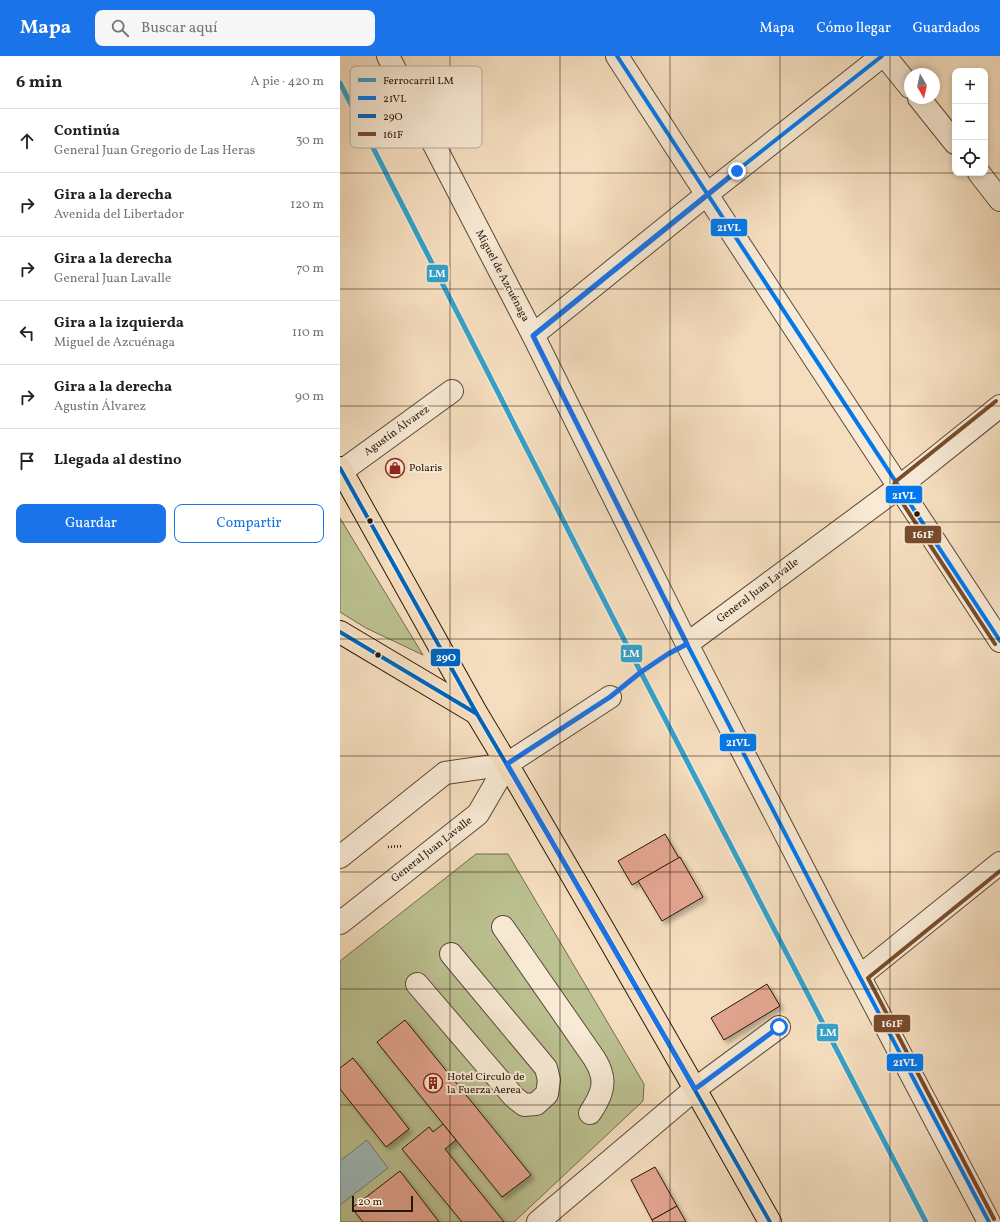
<!DOCTYPE html>
<html lang="es">
<head>
<meta charset="utf-8">
<style>
	:root { --surface:#fff; --page:#f6f6f6; --text:#202124; --muted:#757577; --line:#e0e0e0; --accent:#1a73e8 }
	body { margin:0; font-family:Vollkorn,serif; background:var(--page); color:var(--text) }
	.controls { position:absolute; right:12px; top:12px; display:grid; overflow:hidden; border-radius:8px; box-shadow:0 2px 6px #0003 }
	.controls button { width:36px; height:36px; display:grid; place-items:center; padding:0; border:0; border-bottom:1px solid var(--line); background:var(--surface); color:var(--text); font:20px sans-serif }
	.compass { position:absolute; left:564px; top:12px; width:36px; height:36px; border-radius:50%; background:var(--surface); box-shadow:0 2px 6px #0003; rotate:171deg }
	.scale { position:absolute; left:12px; bottom:10px; width:61px; box-sizing:border-box; padding-left:4px; border:2px solid #291608; border-top:0; font-size:11px; line-height:14px; white-space:nowrap; color:#291608; -webkit-text-stroke:3px #f8ead5; paint-order:stroke }
	.stop { position:absolute; width:12px; height:12px; margin:-9px; border:3px solid #1a73e8; border-radius:50%; background:#fff }
	.stop.end { background:#1a73e8; border-color:#fff; box-shadow:0 1px 4px #0008 }
	.list { margin:0; padding:0; list-style:none }
	h2 { display:flex; justify-content:space-between; align-items:center; height:52px; margin:0; padding:0 16px; font-size:17px }
	h2 small { font-size:13px; font-weight:400; color:var(--muted) }
	.list li { display:grid; grid-template-columns:26px 1fr auto; gap:12px; align-items:center; box-sizing:border-box; height:64px; padding:0 16px; border-top:1px solid var(--line) }
	.list b { display:block; font-size:15px; white-space:nowrap }
	.list p { margin:0; font-size:13px; white-space:nowrap; color:var(--muted) }
	.list em { font-size:13px; font-style:normal; color:var(--muted) }
	.actions { display:flex; gap:8px; padding:12px 16px }
	.actions a { flex:1; padding:9px 0; border:1px solid var(--accent); border-radius:8px; text-align:center; font-size:14px; color:var(--accent) }
	.actions .main { background:var(--accent); color:#fff }
	.icon { flex:none; width:22px; height:22px; fill:none; stroke:currentColor; stroke-width:2; stroke-linecap:round; stroke-linejoin:round }
	.map { position:relative; flex:none; width:660px; height:1166px; overflow:hidden }
	header { display:flex; align-items:center; gap:24px; box-sizing:border-box; height:56px; padding:0 20px; background:var(--accent); color:#fff }
	header strong { font-size:19px }
	nav { display:flex; gap:22px; margin-inline-start:auto; font-size:14px }
	.search { width:280px; height:36px; background:var(--page); display:flex; align-items:center; gap:10px; box-sizing:border-box; padding:0 14px; border-radius:8px; color:var(--muted); font-size:15px }
	main { display:flex }
	aside { flex:1; background:var(--surface) }
	.map>svg:first-child { display:block }
</style>
</head>
<body>
<header>
<strong>Mapa</strong>
<div class="search"><svg class="icon" aria-label="search" viewBox="0 0 24 24"><circle cx="10" cy="10" r="6"/><path d="M15 15l6 6"/></svg>Buscar aquí</div>
<nav><a>Mapa</a><a>Cómo llegar</a><a>Guardados</a></nav>
</header>
<main>
<aside>
<h2>6 min<small>A pie · 420 m</small></h2>
<ul class="list">
<li><svg class="icon" aria-label="ahead" viewBox="0 0 24 24"><path d="M12 20V5M6 11l6-6 6 6"/></svg><div><b>Continúa</b><p>General Juan Gregorio de Las Heras</p></div><em>30 m</em></li>
<li><svg class="icon" aria-label="right" viewBox="0 0 24 24"><path d="M7 20v-9h11M14 6l5 5-5 5"/></svg><div><b>Gira a la derecha</b><p>Avenida del Libertador</p></div><em>120 m</em></li>
<li><svg class="icon" aria-label="right" viewBox="0 0 24 24"><path d="M7 20v-9h11M14 6l5 5-5 5"/></svg><div><b>Gira a la derecha</b><p>General Juan Lavalle</p></div><em>70 m</em></li>
<li><svg class="icon" aria-label="left" viewBox="0 0 24 24"><path d="M17 20v-9H6M10 6l-5 5 5 5"/></svg><div><b>Gira a la izquierda</b><p>Miguel de Azcuénaga</p></div><em>110 m</em></li>
<li><svg class="icon" aria-label="right" viewBox="0 0 24 24"><path d="M7 20v-9h11M14 6l5 5-5 5"/></svg><div><b>Gira a la derecha</b><p>Agustín Álvarez</p></div><em>90 m</em></li>
<li><svg class="icon" aria-label="arrive" viewBox="0 0 24 24"><path d="M6 21V4h12l-3 4 3 4H6"/></svg><div><b>Llegada al destino</b></div></li>
</ul>
<div class="actions"><a class="main">Guardar</a><a>Compartir</a></div>
</aside>
<div class="map">
<svg width="660" height="1166" viewBox="0 0 660 1166">
	<defs>
		<filter id="shadow"><feDropShadow dx="3.5" dy="3.5" stdDeviation="2" flood-color="#0004"/></filter>
	</defs>
	<rect width="100%" height="100%" fill="#f5debf"/>
	<filter id="stains"><feTurbulence type="fractalNoise" baseFrequency=".005" numOctaves="4"/><feColorMatrix values="0 0 0 0 .2 0 0 0 0 .09 0 0 0 0 .02 0 0 0 .5 -.17"/></filter>
	<radialGradient id="worn" r=".72"><stop offset=".6" stop-color="#630" stop-opacity="0"/><stop offset="1" stop-color="#630" stop-opacity=".3"/></radialGradient>
	<g fill="#bcc191" stroke="#726c4c">
		<polygon points="0,462 83,599 26,572 0,556"/>
		<polygon points="136,798 168,798 304,1028 303,1045 174,1166 0,1166 0,905"/>
	</g>
	<polygon fill="#9fbbba" stroke="#707973" points="27,1084 48,1112 0,1149 0,1105"/>
	<g fill="#e3a590" stroke="#291608" filter="url(#shadow)">
		<polygon points="325,778 339,802 292,829 278,805"/>
		<polygon points="340,801 363,841 322,865 298,825"/>
		<polygon points="427,928 440,950 384,984 371,962"/>
		<polygon points="65,964 191,1119 162,1141 37,986"/>
		<polygon points="13,1002 69,1073 46,1091 0,1033 0,1012"/>
		<polygon points="103,1068 116,1084 105,1093 164,1166 122,1166 62,1093 89,1071 93,1076"/>
		<polygon points="315,1111 337,1150 312,1164 291,1124"/>
		<polygon points="60,1115 99,1166 23,1166 12,1152"/>
		<polygon points="337,1150 346,1166 313,1166 312,1164"/>
	</g>
	<g fill="none" stroke-linecap="round" stroke-linejoin="round">
		<defs>
			<g id="minor">
				<polyline points="48,0 193,279 347,588 496,876 649,1166"/>
				<path d="M277,0C403,196 533,390 660,585"/>
				<polyline points="545,0 570,31"/>
				<polyline points="579,42 615,87"/>
				<polyline points="639,117 660,144"/>
				<polyline points="193,279 366,139 542,0"/>
				<polyline points="2,415 112,335"/>
				<polyline points="347,588 559,431 660,350"/>
				<polyline points="0,801 105,717 167,708 270,641"/>
				<polyline points="0,867 138,758 167,708"/>
				<path d="M163,871L254,1002C257,1007 260,1012 261,1017C266,1031 258,1045 250,1057"/>
				<polyline points="520,920 660,807"/>
				<polyline points="77,928 174,1041 184,1049 196,1048 207,1038 209,1024 206,1012 111,898"/>
				<polyline points="198,1166 355,1033 439,971"/>
			</g>
			<g id="major">
				<polyline points="0,412 137,658 167,708 262,871 355,1033 430,1166"/>
				<polyline points="0,576 136,657"/>
			</g>
		</defs>
		<use href="#minor" stroke="#5c4836" stroke-width="24"/>
		<use href="#major" stroke="#291608" stroke-width="24"/>
		<g stroke="#291608" stroke-width="2.5" stroke-dasharray="1 2" stroke-linecap="butt">
			<polyline points="286,628 329,597"/>
			<polyline points="48,791 63,790"/>
		</g>
		<use href="#minor" stroke="#f8ead5" stroke-width="22"/>
		<use href="#major" stroke="#f5debf" stroke-width="22"/>
		<defs>
			<g id="bus-1">
				<polyline points="277,0 660,585"/>
				<polyline points="542,0 366,139 193,279 347,588 496,876 649,1166"/>
			</g>
			<g id="bus-2">
				<polyline points="0,412 137,658 262,871 430,1166"/>
				<polyline points="0,576 137,658"/>
			</g>
			<g id="bus-3">
				<polyline points="655,588 554,434 553,431 555,426 656,345"/>
				<polyline points="654,1163 528,922 660,815"/>
			</g>
		</defs>
		<use href="#bus-1" stroke="#f8ead5" stroke-width="7"/>
		<use href="#bus-2" stroke="#f8ead5" stroke-width="7"/>
		<use href="#bus-3" stroke="#f8ead5" stroke-width="7"/>
		<use href="#bus-1" stroke="#0079ef" stroke-width="4"/>
		<use href="#bus-2" stroke="#0065bd" stroke-width="4"/>
		<use href="#bus-3" stroke="#7a4b2a" stroke-width="4"/>
		<defs>
			<polyline id="rail-1" points="0,27 295,605 586,1166"/>
		</defs>
		<use href="#rail-1" stroke="#f8ead5" stroke-width="8"/>
		<use href="#rail-1" stroke="#35a2cb" stroke-width="5"/>
	</g>
	<g fill="none" stroke-linecap="round" stroke-linejoin="round">
		<polyline stroke="#1a73e8" stroke-width="5" points="397,115 193,280 347,588 328,598 301,616 270,641 167,708 355,1033 439,971"/>
	</g>
	<path fill="none" stroke="#291608" stroke-width="1" stroke-opacity="0.55" d="M110,0V1166M220,0V1166M330,0V1166M440,0V1166M550,0V1166M0,117H615M645,117H660M0,233H660M0,350H660M0,466H660M0,583H660M0,700H660M0,816H660M0,933H660M0,1049H660"/>
	<defs>
		<symbol id="shop-ring" viewBox="-11 -11 22 22"><circle r="9.5" fill="#f8ead5" stroke="#8f2418" stroke-width="1.5"/><path d="M-5-2.5h2.3a2.7 3.5 0 0 1 5.4 0H5L5.5 6h-11ZM-1.5-2.5h3a1.5 2.3 0 0 0-3 0Z" fill="#8f2418"/></symbol>
		<symbol id="building-ring" viewBox="-11 -11 22 22"><circle r="9.5" fill="#f8ead5" stroke="#8f2418" stroke-width="1.5"/><path d="M-4-6H4V6H1V3H-1V6H-4ZM-2.5-4.3h1.7v1.8h-1.7ZM.8-4.3h1.7v1.8H.8ZM-2.5-1h1.7V.8h-1.7ZM.8-1h1.7V.8H.8Z" fill="#8f2418"/></symbol>
	</defs>
	<g fill-rule="evenodd">
		<use href="#shop-ring" x="44" y="401" width="22" height="22"/>
		<use href="#building-ring" x="82" y="1016" width="22" height="22"/>
	</g>
	<g fill="#291608" stroke="#f8ead5" stroke-width="1.5">
		<circle cx="577" cy="458" r="3.5"/>
		<circle cx="30" cy="465" r="3.5"/>
		<circle cx="38" cy="599" r="3.5"/>
	</g>
	<g text-anchor="middle" dominant-baseline="central" stroke-width="4" stroke-linejoin="round" paint-order="stroke">
		<g font-size="11" fill="#291608" stroke="#f8ead5">
			<text transform="translate(162 220) rotate(62)">Miguel de Azcuénaga</text>
			<text transform="translate(57 375) rotate(-36)">Agustín Álvarez</text>
			<text transform="translate(418 535) rotate(-37)">General Juan Lavalle</text>
			<text transform="translate(92 794) rotate(-38)">General Juan Lavalle</text>
		</g>
		<g font-size="11" fill="#291608" stroke="#f8ead5" text-anchor="start">
			<text x="69" y="412">Polaris</text>
			<text x="107" y="1021">Hotel Circulo de<tspan x="107" dy="13">la Fuerza Aerea</tspan></text>
		</g>
	</g>
	<rect x="10" y="10" width="132" height="82" rx="6" fill="#f8ead5" stroke="#baaa98" stroke-width="1"/>
	<rect x="18" y="22" width="18" height="4" fill="#35a2cb"/>
	<rect x="18" y="40" width="18" height="4" fill="#0079ef"/>
	<rect x="18" y="58" width="18" height="4" fill="#0065bd"/>
	<rect x="18" y="76" width="18" height="4" fill="#7a4b2a"/>
	<g font-size="11" fill="#291608">
		<text x="43" y="28">Ferrocarril LM</text>
		<text x="43" y="46">21VL</text>
		<text x="43" y="64">29O</text>
		<text x="43" y="82">161F</text>
	</g>
	<g stroke="#f8ead5" stroke-width="1.5">
		<rect x="370" y="162" width="38" height="19" rx="4" fill="#0079ef"/>
		<rect x="86" y="208" width="23" height="19" rx="4" fill="#35a2cb"/>
		<rect x="545" y="429" width="38" height="19" rx="4" fill="#0079ef"/>
		<rect x="564" y="469" width="38" height="19" rx="4" fill="#7a4b2a"/>
		<rect x="280" y="588" width="23" height="19" rx="4" fill="#35a2cb"/>
		<rect x="90" y="592" width="31" height="19" rx="4" fill="#0065bd"/>
		<rect x="379" y="677" width="38" height="19" rx="4" fill="#0079ef"/>
		<rect x="533" y="958" width="38" height="19" rx="4" fill="#7a4b2a"/>
		<rect x="476" y="967" width="23" height="19" rx="4" fill="#35a2cb"/>
		<rect x="546" y="997" width="38" height="19" rx="4" fill="#0079ef"/>
	</g>
	<g font-size="11" text-anchor="middle" font-weight="bold" fill="#fff">
		<text x="389" y="175">21VL</text>
		<text x="97" y="221">LM</text>
		<text x="564" y="443">21VL</text>
		<text x="583" y="482">161F</text>
		<text x="291" y="601">LM</text>
		<text x="106" y="605">29O</text>
		<text x="398" y="690">21VL</text>
		<text x="552" y="971">161F</text>
		<text x="488" y="980">LM</text>
		<text x="565" y="1010">21VL</text>
	</g>
	<rect width="100%" height="100%" filter="url(#stains)"/>
	<rect width="100%" height="100%" fill="url(#worn)"/>
</svg>
<div class="controls">
<button>+</button>
<button>−</button>
<button><svg class="icon" aria-label="locate" viewBox="0 0 24 24"><circle cx="12" cy="12" r="6"/><path d="M12 2v4M12 18v4M2 12h4M18 12h4"/></svg></button>
</div>
<svg class="compass" viewBox="-18 -18 36 36"><path d="M0-13l5 13h-10z" fill="#e53935"/><path d="M0 13l5-13h-10z" fill="#757577"/></svg>
<div class="scale">20 m</div>
<div class="stop" style="left:439px;top:971px"></div>
<div class="stop end" style="left:397px;top:115px"></div>
</div>
</main>
</body>
</html>
